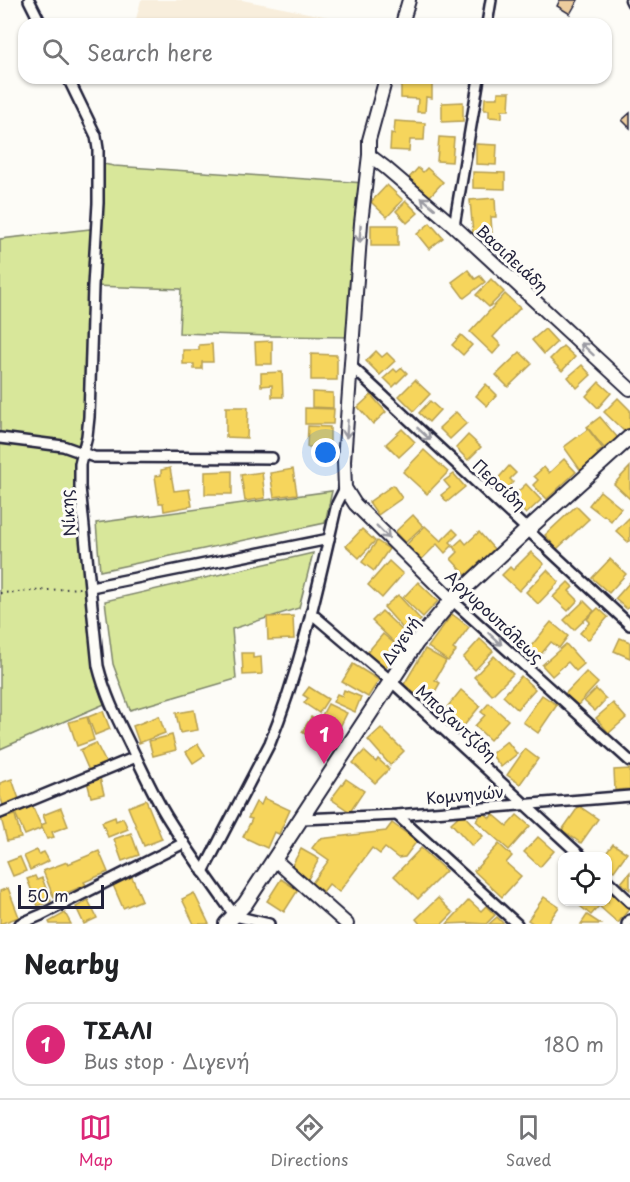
<!DOCTYPE html>
<html lang="en">
<head>
<meta charset="utf-8">
<style>
	:root { --surface:#fff; --page:#f6f6f6; --text:#202124; --muted:#757577; --line:#e0e0e0; --accent:#db2777 }
	body { margin:0; font-family:"Playpen Sans",sans-serif; background:var(--page); color:var(--text) }
	.controls { position:absolute; right:18px; bottom:18px; display:grid; overflow:hidden; border-radius:12px; box-shadow:0 2px 4px #0004 }
	.controls button { width:54px; height:54px; display:grid; place-items:center; padding:0; border:0; border-bottom:2px solid var(--line); background:var(--surface); color:var(--text); font:30px sans-serif }
	.scale { position:absolute; left:18px; bottom:15px; width:86px; box-sizing:border-box; padding-left:6px; border:3px solid #22223b; border-top:0; font-size:16px; line-height:21px; white-space:nowrap; color:#22223b; -webkit-text-stroke:4px #fdfcf7; paint-order:stroke }
	.you { position:absolute; left:326px; top:453px; width:21px; height:21px; margin:-15px; border:4px solid #fff; border-radius:50%; background:#1a73e8; box-shadow:0 0 0 9px #1a73e833 }
	.badge { display:grid; place-items:center; width:39px; height:39px; border-radius:50%; background:var(--accent); color:#fff; font-size:20px; font-weight:700 }
	.pin { position:absolute; translate:-50% -50px; filter:drop-shadow(0 2px 3px #0008) }
	.pin::after { content:''; position:absolute; top:32px; width:21px; height:18px; background:inherit; clip-path:polygon(0 0,100% 0,50% 100%) }
	.list { margin:0; padding:0; list-style:none }
	h2 { display:flex; justify-content:space-between; align-items:center; height:78px; margin:0; padding:0 24px; font-size:26px }
	h2 small { font-size:20px; font-weight:400; color:var(--muted) }
	.list li { display:grid; grid-template-columns:39px 1fr auto; gap:18px; align-items:center; box-sizing:border-box; height:84px; margin:0 12px 12px; padding:0 12px; border:2px solid var(--line); border-radius:18px }
	.list b { display:block; font-size:22px; white-space:nowrap }
	.list p { margin:0; font-size:20px; white-space:nowrap; color:var(--muted) }
	.list em { font-size:20px; font-style:normal; color:var(--muted) }
	.icon { flex:none; width:33px; height:33px; fill:none; stroke:currentColor; stroke-width:2; stroke-linecap:round; stroke-linejoin:round }
	.map { position:relative; flex:none; width:630px; height:924px; overflow:hidden }
	.search { position:absolute; background:var(--surface); box-shadow:0 2px 4px #0004; left:18px; right:18px; top:18px; height:66px; display:flex; align-items:center; gap:15px; box-sizing:border-box; padding:0 21px; border-radius:18px; color:var(--muted); font-size:22px }
	.sheet { height:174px; background:var(--surface) }
	nav { display:flex; justify-content:space-around; align-items:center; box-sizing:border-box; height:84px; border-top:2px solid var(--line); background:var(--surface); font-size:16px; color:var(--muted) }
	nav a { display:grid; justify-items:center; gap:3px }
	nav .on { color:var(--accent) }
	.map>svg:first-child { display:block }
</style>
</head>
<body>
<div class="map">
<svg width="630" height="924" viewBox="0 0 630 924">
	<rect width="100%" height="100%" fill="#fdfcf7"/>
	<filter id="ink" filterUnits="userSpaceOnUse"><feTurbulence type="fractalNoise" baseFrequency=".0167" numOctaves="2"/><feDisplacementMap in="SourceGraphic" scale="12" xChannelSelector="R" yChannelSelector="G"/><feConvolveMatrix kernelMatrix="1 2 1 2 8 2 1 2 1" color-interpolation-filters="sRGB"/></filter>
	<g filter="url(#ink)">
		<polygon fill="#f8eedc" points="141,0 242,0 364,24 138,24 135,23"/>
		<g fill="#d8e79a" stroke="#7d846a" stroke-width="1.5">
			<polygon points="98,163 114,166 365,183 352,337 270,336 179,333 181,289 93,286 90,374 80,464 98,666 109,702 0,749 0,239 90,229 96,230"/>
			<polygon points="332,491 325,523 100,571 96,523"/>
			<polygon points="313,553 299,608 232,629 236,679 130,710 113,664 105,601"/>
		</g>
		<g fill="#f6d55c" stroke="#b69f52" stroke-width="1.5">
			<polygon points="401,81 432,82 432,98 426,97 425,112 417,112 418,99 401,98"/>
			<polygon points="498,92 510,92 509,110 502,110 502,118 489,117 489,110 484,110 485,98 498,98"/>
			<polygon points="463,102 463,121 442,122 442,103"/>
			<polygon points="395,121 425,123 424,140 410,140 409,151 390,150 391,133 394,134"/>
			<polygon points="439,137 454,138 452,162 437,161"/>
			<polygon points="476,144 497,145 496,165 476,164"/>
			<polygon points="418,168 423,172 427,168 443,182 430,196 409,178"/>
			<polygon points="473,172 505,173 505,189 473,188"/>
			<polygon points="387,185 403,200 387,217 371,202"/>
			<polygon points="495,198 496,217 491,217 492,233 473,234 470,200"/>
			<polygon points="406,201 418,213 407,223 396,211"/>
			<polygon points="430,223 443,238 429,249 417,234"/>
			<rect x="371" y="225" width="27" height="21"/>
			<polygon points="468,270 475,279 480,276 485,282 464,298 452,282"/>
			<polygon points="491,279 504,292 489,307 476,295"/>
			<polygon points="505,294 520,308 493,337 501,345 493,354 470,332"/>
			<polygon points="545,329 557,342 544,354 532,340"/>
			<polygon points="461,335 472,345 463,355 452,345"/>
			<polygon points="272,341 272,364 256,364 255,342"/>
			<polygon points="212,344 213,362 202,362 202,369 194,369 194,364 183,364 183,350 199,350 199,345"/>
			<polygon points="563,346 575,357 562,371 550,359"/>
			<polygon points="376,351 382,357 387,353 395,361 380,375 366,361"/>
			<polygon points="520,352 532,364 508,387 496,375"/>
			<polygon points="311,354 337,355 337,380 311,380"/>
			<polygon points="582,365 591,375 577,388 568,377"/>
			<polygon points="402,368 407,373 393,387 384,378 394,369 397,372"/>
			<polygon points="282,372 283,397 272,397 272,385 261,386 261,373"/>
			<polygon points="415,380 430,394 414,411 399,396"/>
			<polygon points="599,382 611,393 598,408 586,396"/>
			<polygon points="486,384 497,395 487,406 476,396"/>
			<polygon points="312,392 333,393 333,408 312,407"/>
			<polygon points="371,395 386,412 373,424 358,407"/>
			<polygon points="618,398 630,410 630,428 626,433 604,412"/>
			<polygon points="430,401 440,410 429,422 419,413"/>
			<polygon points="226,407 248,407 247,438 226,437"/>
			<polygon points="305,408 334,409 333,424 305,424"/>
			<polygon points="456,412 467,423 450,439 439,428"/>
			<polygon points="600,417 618,438 604,448 587,427"/>
			<polygon points="308,426 330,427 330,442 319,441 319,447 307,447"/>
			<polygon points="402,429 415,442 399,457 386,444"/>
			<polygon points="588,429 603,449 597,453 601,457 581,471 564,447"/>
			<polygon points="468,435 481,447 468,460 456,448"/>
			<polygon points="424,450 448,472 427,494 403,472"/>
			<polygon points="564,459 576,472 547,499 533,485 538,480 534,476 544,467 549,473"/>
			<polygon points="509,466 516,473 510,479 513,482 504,492 494,483"/>
			<polygon points="630,467 630,499 614,484"/>
			<polygon points="170,468 174,491 189,489 192,506 164,511 163,503 159,503 155,476 161,475 161,470"/>
			<polygon points="293,469 297,494 274,497 270,473"/>
			<polygon points="232,471 232,494 205,494 205,472"/>
			<polygon points="262,472 265,498 245,501 241,475"/>
			<polygon points="454,474 465,487 447,502 441,495 450,488 444,481"/>
			<polygon points="526,484 541,500 526,514 511,498"/>
			<polygon points="393,485 402,498 378,515 369,502"/>
			<polygon points="600,491 621,508 611,521 604,515 603,516 589,505"/>
			<polygon points="576,506 589,519 557,549 545,535"/>
			<polygon points="413,515 423,526 405,543 395,532"/>
			<polygon points="630,517 630,540 628,542 616,531"/>
			<polygon points="425,526 441,541 453,529 458,534 450,542 453,545 445,553 437,544 421,560 406,545"/>
			<polygon points="362,529 375,541 359,558 346,546"/>
			<polygon points="479,532 494,549 466,575 451,559 458,552 453,547 462,539 466,544"/>
			<polygon points="377,541 389,549 374,571 362,562"/>
			<polygon points="531,552 544,564 519,591 502,575 510,567 513,570"/>
			<polygon points="610,559 626,574 609,593 592,578"/>
			<polygon points="389,561 403,574 382,598 368,585"/>
			<polygon points="547,570 559,582 538,604 526,592"/>
			<polygon points="418,582 438,601 423,617 403,598"/>
			<polygon points="568,582 573,587 569,591 578,600 568,611 553,597"/>
			<polygon points="630,582 630,606 627,609 615,599"/>
			<polygon points="398,595 421,620 407,633 384,607"/>
			<polygon points="584,601 594,611 574,630 564,620"/>
			<polygon points="598,608 608,617 588,640 580,633 590,622 587,619"/>
			<polygon points="382,611 406,634 396,644 372,621"/>
			<polygon points="452,614 469,627 453,649 456,651 448,661 428,647"/>
			<polygon points="293,616 294,639 268,640 267,617"/>
			<polygon points="551,622 568,636 559,648 551,642 537,659 527,651"/>
			<polygon points="383,634 401,649 385,669 366,654"/>
			<polygon points="620,638 630,642 630,658 614,651"/>
			<polygon points="480,639 493,651 475,670 463,658"/>
			<polygon points="566,644 584,664 576,671 568,662 552,676 542,665"/>
			<polygon points="425,649 446,661 435,680 440,683 429,702 403,686"/>
			<polygon points="242,653 253,653 253,658 261,657 262,674 243,675"/>
			<polygon points="494,656 513,674 492,695 474,677"/>
			<polygon points="353,664 379,680 368,697 342,682"/>
			<polygon points="586,672 598,683 578,705 565,694"/>
			<polygon points="521,676 535,689 517,709 503,696"/>
			<polygon points="309,687 328,699 319,713 304,703 308,698 303,695"/>
			<polygon points="596,689 606,699 595,711 584,701"/>
			<polygon points="344,690 361,697 355,712 333,702 337,694 342,696"/>
			<polygon points="461,690 480,706 463,727 444,711"/>
			<polygon points="542,695 557,705 538,733 523,722"/>
			<polygon points="489,703 508,720 490,740 475,726 485,715 481,712"/>
			<polygon points="613,703 626,718 609,733 596,718"/>
			<polygon points="328,704 347,713 338,731 319,721"/>
			<polygon points="194,710 198,730 180,733 176,713"/>
			<polygon points="103,711 110,729 95,735 88,717"/>
			<polygon points="159,716 165,733 139,743 133,726"/>
			<polygon points="87,717 94,740 77,746 69,722"/>
			<polygon points="311,717 337,733 327,748 302,732"/>
			<polygon points="381,728 404,751 390,765 368,740"/>
			<polygon points="172,735 176,750 153,756 149,741"/>
			<polygon points="507,741 517,754 501,767 491,754"/>
			<polygon points="96,743 107,765 90,773 80,750"/>
			<polygon points="198,744 205,755 193,763 186,752"/>
			<polygon points="525,749 538,759 520,784 507,775"/>
			<polygon points="364,751 376,762 378,759 389,769 375,783 353,763"/>
			<polygon points="630,769 630,789 615,790 614,770"/>
			<polygon points="100,778 104,794 91,797 87,781"/>
			<polygon points="12,779 20,802 4,808 0,796 0,783"/>
			<polygon points="346,779 364,791 350,812 331,799"/>
			<polygon points="264,798 290,810 279,834 274,832 267,848 243,837 252,819 248,818 256,802 261,805"/>
			<polygon points="146,800 162,839 144,846 128,807"/>
			<polygon points="32,805 42,828 25,835 15,813"/>
			<polygon points="579,806 598,819 581,843 562,830"/>
			<polygon points="61,808 68,826 52,832 54,837 47,839 41,825 46,823 43,815"/>
			<polygon points="483,812 490,818 493,814 507,826 517,815 530,826 509,850 476,821"/>
			<polygon points="462,813 483,836 472,846 451,823"/>
			<polygon points="15,815 21,838 7,841 1,818"/>
			<polygon points="115,817 116,821 123,818 128,829 108,837 102,822"/>
			<polygon points="392,823 417,841 405,857 398,858 385,848 380,854 372,848 339,892 329,884 323,892 312,883 329,860 312,848 319,839 386,831"/>
			<polygon points="131,833 139,855 122,861 114,839"/>
			<polygon points="538,837 554,851 540,867 524,852"/>
			<polygon points="499,844 512,856 506,863 521,876 502,897 474,871"/>
			<polygon points="613,844 627,853 614,871 608,867 608,856 604,856"/>
			<polygon points="421,848 446,871 418,899 394,876"/>
			<polygon points="301,849 319,859 308,879 290,869"/>
			<polygon points="37,850 39,854 44,852 49,861 30,870 24,856"/>
			<polygon points="99,851 108,872 84,882 86,885 54,898 43,871 67,862 68,864"/>
			<polygon points="20,857 26,871 13,876 7,862"/>
			<polygon points="630,872 630,890 621,883"/>
			<polygon points="35,876 37,880 42,878 51,901 38,906 27,879"/>
			<polygon points="132,877 142,900 123,908 113,885"/>
			<polygon points="281,879 298,890 284,912 267,901"/>
			<polygon points="8,888 19,917 0,924 0,891"/>
			<polygon points="609,891 629,909 618,923 599,906 591,915 575,902 608,902 608,893"/>
			<polygon points="194,893 209,924 194,924 182,899"/>
			<polygon points="544,897 559,907 547,924 534,924 528,920"/>
			<polygon points="438,898 453,913 442,924 420,924 416,919"/>
			<polygon points="88,900 97,918 84,924 76,907"/>
			<polygon points="469,900 481,911 486,906 495,915 486,924 470,923 447,924"/>
			<polygon points="65,913 71,924 50,924 49,922"/>
			<polygon points="587,915 601,924 581,924"/>
			<polygon points="497,917 504,924 489,924"/>
		</g>
		<polygon fill="#4393c3" stroke="#39719a" stroke-width="1.5" points="289,16 325,24 287,24"/>
		<g fill="#edcc9e" stroke="#22223b" stroke-width="1.5">
			<polygon points="560,0 578,0 570,14 557,6"/>
			<polygon points="630,113 630,128 622,120"/>
		</g>
		<g fill="none" stroke-linecap="round" stroke-linejoin="round">
			<defs>
				<polyline id="service" points="628,0 630,4"/>
				<g id="minor">
					<polyline points="29,0 41,24"/>
					<polyline points="487,24 491,0"/>
					<path d="M68,78L96,136L98,149V203L93,286L89,417L87,436L80,464V487L98,666C106,698 119,722 133,751C144,773 154,796 167,817C188,851 212,884 235,916L269,924"/>
					<polyline points="454,226 479,78"/>
					<polyline points="350,365 630,625"/>
					<polyline points="0,438 63,446 94,457 272,458"/>
					<polyline points="91,587 329,539"/>
					<polyline points="452,600 630,761"/>
					<polyline points="311,613 391,681 581,856"/>
					<polyline points="0,813 136,757"/>
					<polyline points="397,815 517,924"/>
					<polyline points="302,819 397,815 630,796"/>
					<path d="M203,872L270,743C301,667 318,585 337,504L345,488"/>
					<polyline points="608,881 630,902"/>
					<polyline points="20,924 41,915 184,843"/>
					<polyline points="627,924 630,920"/>
				</g>
				<g id="tertiary">
					<polyline points="402,24 409,0"/>
					<polyline points="386,78 369,140 369,155 361,223 344,461 345,488 355,504 452,600"/>
					<polyline points="369,155 386,168 454,226 630,389"/>
					<polyline points="275,860 347,924"/>
				</g>
				<polyline id="secondary" points="226,924 245,904 416,643 452,600 527,530 630,437"/>
			</defs>
			<use href="#service" stroke="#22223b" stroke-width="9"/>
			<use href="#minor" stroke="#22223b" stroke-width="14"/>
			<use href="#tertiary" stroke="#22223b" stroke-width="16"/>
			<use href="#secondary" stroke="#22223b" stroke-width="18"/>
			<polyline stroke="#22223b" stroke-width="2" stroke-dasharray="1.5 4.5" stroke-linecap="butt" points="0,593 81,588"/>
			<use href="#service" stroke="#fdfcf7" stroke-width="4.5"/>
			<use href="#minor" stroke="#fdfcf7" stroke-width="9"/>
			<use href="#tertiary" stroke="#fdfcf7" stroke-width="12"/>
			<use href="#secondary" stroke="#fdfcf7" stroke-width="14"/>
		</g>
		<defs><path id="oneway-shaft" d="M-6 0H5M1.5-3L5.5 0L1.5 3" fill="none" stroke-width="1.6" stroke-linecap="round" stroke-linejoin="round" transform="scale(1.5)"/></defs>
		<g stroke="#9a9aa2">
			<use href="#oneway-shaft" transform="translate(428 203) rotate(-140)"/>
			<use href="#oneway-shaft" transform="translate(360 234) rotate(94)"/>
			<use href="#oneway-shaft" transform="translate(587 349) rotate(-137)"/>
			<use href="#oneway-shaft" transform="translate(347 429) rotate(94)"/>
			<use href="#oneway-shaft" transform="translate(424 434) rotate(43)"/>
			<use href="#oneway-shaft" transform="translate(383 532) rotate(45)"/>
			<use href="#oneway-shaft" transform="translate(495 639) rotate(42)"/>
		</g>
	</g>
	<g text-anchor="middle" dominant-baseline="central" stroke-width="6" stroke-linejoin="round" paint-order="stroke">
		<g font-size="16" fill="#22223b" stroke="#fdfcf7">
			<text transform="translate(513 258) rotate(43)">Βασιλειάδη</text>
			<text transform="translate(500 484) rotate(43)">Περσίδη</text>
			<text transform="translate(67 513) rotate(-95)">Νίκης</text>
			<text transform="translate(495 616) rotate(43)">Αργυρουπόλεως</text>
			<text transform="translate(400 640) rotate(-55)">Διγενή</text>
			<text transform="translate(457 722) rotate(43)">Μποζαντζίδη</text>
			<text transform="translate(465 794) rotate(-5)">Κομνηνών</text>
		</g>
	</g>
</svg>
<div class="controls">
<button><svg class="icon" aria-label="locate" viewBox="0 0 24 24"><circle cx="12" cy="12" r="6"/><path d="M12 2v4M12 18v4M2 12h4M18 12h4"/></svg></button>
</div>
<div class="scale">50 m</div>
<div class="you"></div>
<div class="pin badge" style="left:324px;top:764px">1</div>
<div class="search"><svg class="icon" aria-label="search" viewBox="0 0 24 24"><circle cx="10" cy="10" r="6"/><path d="M15 15l6 6"/></svg>Search here</div>
</div>
<section class="sheet">
<h2>Nearby<small></small></h2>
<ul class="list">
<li><span class="badge">1</span><div><b>ΤΣΑΛΙ</b><p>Bus stop · Διγενή</p></div><em>180 m</em></li>
</ul>
</section>
<nav>
<a class="on"><svg class="icon" aria-label="map" viewBox="0 0 24 24"><path d="M3 6l6-2 6 2 6-2v14l-6 2-6-2-6 2zM9 4v14M15 6v14"/></svg>Map</a>
<a><svg class="icon" aria-label="directions" viewBox="0 0 24 24"><path d="M12 3l9 9-9 9-9-9zM9 14v-3h6M13 9l2 2-2 2"/></svg>Directions</a>
<a><svg class="icon" aria-label="saved" viewBox="0 0 24 24"><path d="M7 4h10v16l-5-4-5 4z"/></svg>Saved</a>
</nav>
</body>
</html>
